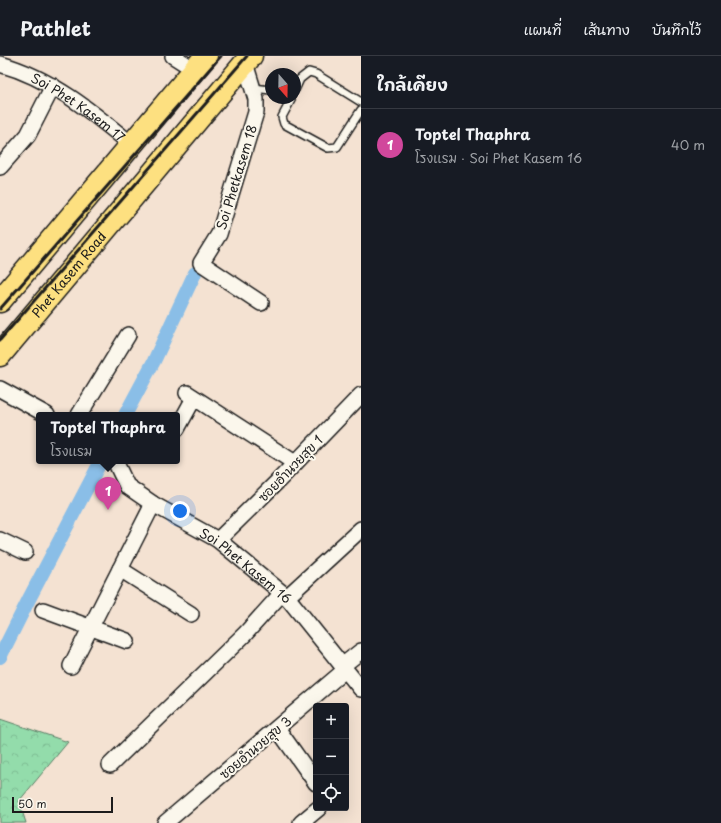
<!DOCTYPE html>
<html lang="th">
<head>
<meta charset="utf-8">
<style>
	:root { --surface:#171b24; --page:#242831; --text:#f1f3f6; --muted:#9ea1a6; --line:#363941; --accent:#1f6fb2 }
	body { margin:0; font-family:"Playpen Sans","Playpen Sans Thai",sans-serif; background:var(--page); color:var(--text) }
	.controls { position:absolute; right:12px; bottom:12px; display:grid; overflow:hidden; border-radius:4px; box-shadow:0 4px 16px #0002 }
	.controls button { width:36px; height:36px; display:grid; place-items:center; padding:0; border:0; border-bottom:1px solid var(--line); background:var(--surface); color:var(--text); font:20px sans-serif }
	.compass { position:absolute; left:265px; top:12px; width:36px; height:36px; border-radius:50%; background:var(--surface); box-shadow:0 4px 16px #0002; rotate:160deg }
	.scale { position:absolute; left:12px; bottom:10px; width:101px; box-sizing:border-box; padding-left:4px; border:2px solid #1c1c1c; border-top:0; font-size:11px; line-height:14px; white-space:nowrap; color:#1c1c1c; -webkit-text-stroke:3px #fbf7ec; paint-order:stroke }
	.you { position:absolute; left:180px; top:455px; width:14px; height:14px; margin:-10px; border:3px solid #fff; border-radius:50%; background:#1a73e8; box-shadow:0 0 0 6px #1a73e833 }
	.badge { display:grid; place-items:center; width:26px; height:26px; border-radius:50%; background:var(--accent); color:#fff; font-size:13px; font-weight:700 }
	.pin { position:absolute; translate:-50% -33px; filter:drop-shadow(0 1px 2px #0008) }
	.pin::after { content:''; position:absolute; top:21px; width:14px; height:12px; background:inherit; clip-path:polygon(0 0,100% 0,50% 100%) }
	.popup { position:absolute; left:36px; top:356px; width:144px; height:52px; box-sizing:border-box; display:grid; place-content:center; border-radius:4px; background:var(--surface); filter:drop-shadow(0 1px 3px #0005); font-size:13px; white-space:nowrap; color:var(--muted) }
	.popup b { font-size:15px; color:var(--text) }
	.popup::after { content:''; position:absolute; left:50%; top:100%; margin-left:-8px; border:8px solid transparent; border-top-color:var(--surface) }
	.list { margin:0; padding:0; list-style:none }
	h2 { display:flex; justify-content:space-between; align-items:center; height:52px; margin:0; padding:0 16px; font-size:17px }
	h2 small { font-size:13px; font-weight:400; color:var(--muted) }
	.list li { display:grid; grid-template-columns:26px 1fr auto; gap:12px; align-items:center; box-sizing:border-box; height:72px; padding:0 16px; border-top:1px solid var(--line) }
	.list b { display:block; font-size:15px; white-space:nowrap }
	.list p { margin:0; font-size:13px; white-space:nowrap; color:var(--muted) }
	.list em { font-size:13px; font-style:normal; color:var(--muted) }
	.icon { flex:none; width:22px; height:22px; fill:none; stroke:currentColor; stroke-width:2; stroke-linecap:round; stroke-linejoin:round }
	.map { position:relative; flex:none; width:361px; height:767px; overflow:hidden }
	header { display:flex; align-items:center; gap:24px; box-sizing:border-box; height:56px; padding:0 20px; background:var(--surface); border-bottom:1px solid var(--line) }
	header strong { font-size:19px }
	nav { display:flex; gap:22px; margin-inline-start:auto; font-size:14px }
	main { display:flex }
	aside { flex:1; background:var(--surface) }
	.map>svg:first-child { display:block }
</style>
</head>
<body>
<header>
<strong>Pathlet</strong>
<nav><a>แผนที่</a><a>เส้นทาง</a><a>บันทึกไว้</a></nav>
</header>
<main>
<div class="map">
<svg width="361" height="767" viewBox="0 0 361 767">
	<defs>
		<pattern id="forest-crowns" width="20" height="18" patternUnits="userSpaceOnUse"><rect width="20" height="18" fill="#93dcab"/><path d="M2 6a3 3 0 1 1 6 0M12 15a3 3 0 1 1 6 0" fill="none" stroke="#7ebc93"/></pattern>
	</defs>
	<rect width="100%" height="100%" fill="#f4e2d2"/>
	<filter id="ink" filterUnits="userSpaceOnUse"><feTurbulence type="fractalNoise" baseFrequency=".025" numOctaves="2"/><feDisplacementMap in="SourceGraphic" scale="8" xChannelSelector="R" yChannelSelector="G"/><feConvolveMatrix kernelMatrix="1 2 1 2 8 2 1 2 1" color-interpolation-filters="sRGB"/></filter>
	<g filter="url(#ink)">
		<polygon fill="url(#forest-crowns)" stroke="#587c64" points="0,663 68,686 19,745 26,767 0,767"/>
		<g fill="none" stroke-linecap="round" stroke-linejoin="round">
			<g stroke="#8abee7" stroke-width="14">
				<polyline points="125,359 154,305 195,217"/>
				<polyline points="0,601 29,543 101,405"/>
			</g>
			<defs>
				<g id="service">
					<polyline points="253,32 271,34"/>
					<polyline points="295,34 300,23 309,16 316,18 361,46"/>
					<polyline points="288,42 291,44 282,61 284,68 328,92 337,91 361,54"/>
				</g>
				<g id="minor">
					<polyline points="173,0 195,14"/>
					<polyline points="245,7 256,43 256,56 219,178 201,207 261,247"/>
					<path id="s1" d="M0,8C51,22 92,56 132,89"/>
					<polyline points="0,111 28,79 53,30"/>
					<polyline points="0,333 47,359"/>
					<polyline points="187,337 295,407"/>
					<polyline points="79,359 128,279"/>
					<polyline points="177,373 194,342"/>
					<path id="s2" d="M115,405L127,430L153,448L218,484L287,541L361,633"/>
					<polyline points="0,484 25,496"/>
					<polyline points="218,484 278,425 361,339"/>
					<polyline points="120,513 191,558"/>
					<polyline points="287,541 361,473"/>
					<polyline points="43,554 127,585"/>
					<polyline points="71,610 153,448"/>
					<polyline points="342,610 361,595"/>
					<polyline points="277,672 316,727"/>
					<polyline points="110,709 245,578 282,537"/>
					<polyline points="165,767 345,614"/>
					<polyline points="301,767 319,752"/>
				</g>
				<g id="primary">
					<polyline points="0,245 206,0"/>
					<path id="s3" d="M0,299L251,0"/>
				</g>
			</defs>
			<use href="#service" stroke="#1c1c1c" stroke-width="10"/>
			<use href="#minor" stroke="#1c1c1c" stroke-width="18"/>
			<use href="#primary" stroke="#1c1c1c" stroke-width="25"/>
			<use href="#service" stroke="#fbf7ec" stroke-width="7"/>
			<use href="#minor" stroke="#fbf7ec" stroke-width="15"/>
			<use href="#primary" stroke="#fde080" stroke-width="22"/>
			<g stroke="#1c1c1c" stroke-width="3">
				<polyline points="0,253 221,0"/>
				<polyline points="0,284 247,0"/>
			</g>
		</g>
	</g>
	<g text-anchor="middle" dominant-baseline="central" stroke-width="4" stroke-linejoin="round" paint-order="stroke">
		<g font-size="13" fill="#1c1c1c" stroke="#fbf7ec">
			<text stroke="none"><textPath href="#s1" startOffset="90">Soi Phet Kasem 17</textPath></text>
			<text transform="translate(236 121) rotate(-73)">Soi Phetkasem 18</text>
			<text stroke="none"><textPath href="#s3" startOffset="106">Phet Kasem Road</textPath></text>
			<text transform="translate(290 412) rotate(-46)">ซอยอำนวยสุข 1</text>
			<text stroke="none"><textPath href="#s2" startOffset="171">Soi Phet Kasem 16</textPath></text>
			<text transform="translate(255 691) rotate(-40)">ซอยอำนวยสุข 3</text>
		</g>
	</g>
</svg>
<div class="controls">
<button>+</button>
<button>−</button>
<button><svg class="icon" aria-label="locate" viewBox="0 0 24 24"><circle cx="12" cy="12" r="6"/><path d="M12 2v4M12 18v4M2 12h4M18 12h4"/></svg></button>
</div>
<svg class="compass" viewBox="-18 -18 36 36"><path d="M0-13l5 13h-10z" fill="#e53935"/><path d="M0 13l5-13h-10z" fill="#9ea1a6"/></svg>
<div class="scale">50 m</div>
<div class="you"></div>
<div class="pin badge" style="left:108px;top:454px;background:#d1479c">1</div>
<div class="popup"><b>Toptel Thaphra</b>โรงแรม</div>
</div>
<aside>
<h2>ใกล้เคียง<small></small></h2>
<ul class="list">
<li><span class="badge" style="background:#d1479c">1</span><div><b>Toptel Thaphra</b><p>โรงแรม · Soi Phet Kasem 16</p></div><em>40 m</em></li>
</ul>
</aside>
</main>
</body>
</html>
